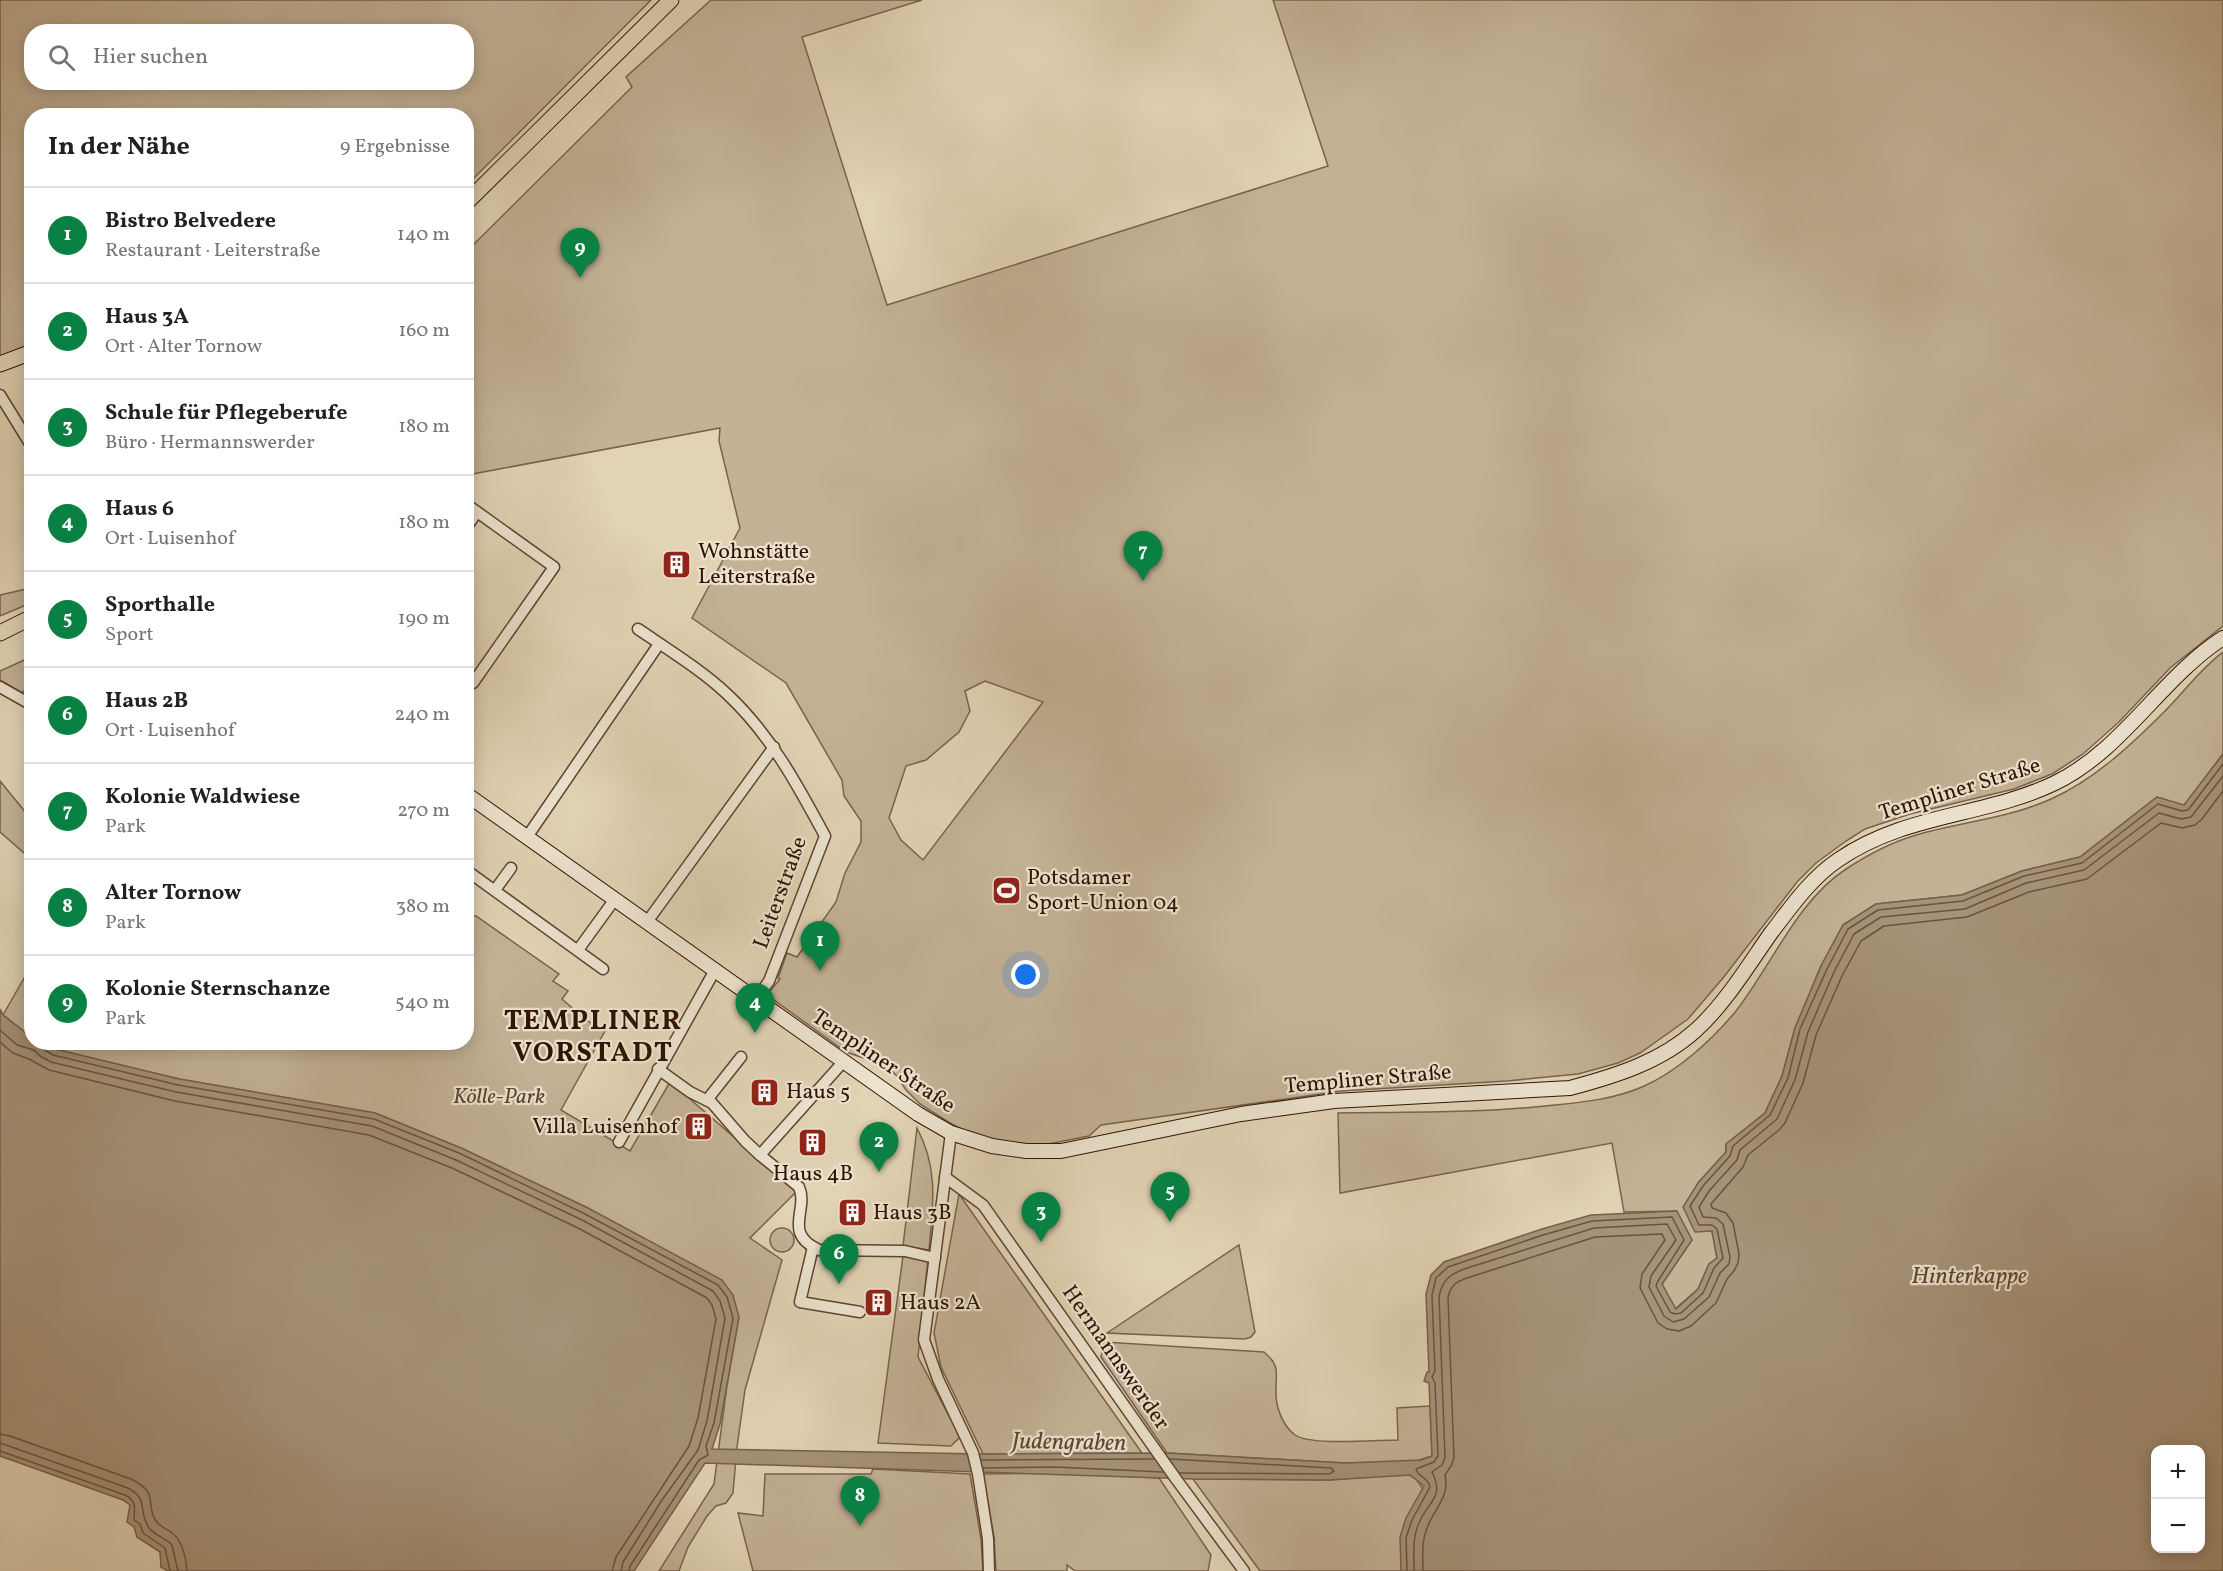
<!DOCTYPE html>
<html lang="de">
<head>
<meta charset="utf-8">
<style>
	:root { --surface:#fff; --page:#f2f2f2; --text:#202124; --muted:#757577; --line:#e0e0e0; --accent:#0b8043 }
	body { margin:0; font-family:Vollkorn,serif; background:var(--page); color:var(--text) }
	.controls { position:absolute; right:18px; bottom:18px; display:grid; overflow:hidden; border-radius:12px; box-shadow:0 3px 15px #0003 }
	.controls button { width:54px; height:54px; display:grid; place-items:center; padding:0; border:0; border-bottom:2px solid var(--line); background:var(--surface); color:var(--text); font:30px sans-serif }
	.you { position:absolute; left:1026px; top:975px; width:21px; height:21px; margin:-15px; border:4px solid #fff; border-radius:50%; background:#1a73e8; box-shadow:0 0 0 9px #1a73e833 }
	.badge { display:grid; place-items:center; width:39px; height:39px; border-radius:50%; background:var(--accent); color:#fff; font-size:20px; font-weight:700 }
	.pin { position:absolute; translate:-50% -50px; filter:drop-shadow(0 2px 3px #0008) }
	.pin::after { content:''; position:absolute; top:32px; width:21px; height:18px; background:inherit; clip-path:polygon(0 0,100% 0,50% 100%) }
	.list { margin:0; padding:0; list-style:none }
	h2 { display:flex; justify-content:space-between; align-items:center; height:78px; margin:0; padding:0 24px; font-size:26px }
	h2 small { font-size:20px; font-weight:400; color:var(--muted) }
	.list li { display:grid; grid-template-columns:39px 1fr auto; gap:18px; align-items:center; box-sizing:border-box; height:96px; padding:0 24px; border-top:2px solid var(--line) }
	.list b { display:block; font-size:22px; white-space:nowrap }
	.list p { margin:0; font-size:20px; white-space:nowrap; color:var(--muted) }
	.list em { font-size:20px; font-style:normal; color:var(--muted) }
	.icon { flex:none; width:33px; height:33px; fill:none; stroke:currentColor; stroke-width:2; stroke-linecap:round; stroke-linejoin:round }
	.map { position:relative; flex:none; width:2223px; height:1571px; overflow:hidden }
	.search { position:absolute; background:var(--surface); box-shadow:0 3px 15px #0003; left:24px; top:24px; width:450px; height:66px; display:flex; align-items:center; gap:15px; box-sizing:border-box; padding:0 21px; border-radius:24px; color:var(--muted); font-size:22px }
	.panel { position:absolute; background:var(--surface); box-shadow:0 3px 15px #0003; left:24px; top:108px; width:450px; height:942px; border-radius:24px }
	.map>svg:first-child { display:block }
</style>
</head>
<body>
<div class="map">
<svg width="2223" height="1571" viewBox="0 0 2223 1571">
	<rect width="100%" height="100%" fill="#e1d3b4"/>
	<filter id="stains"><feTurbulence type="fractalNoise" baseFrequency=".00333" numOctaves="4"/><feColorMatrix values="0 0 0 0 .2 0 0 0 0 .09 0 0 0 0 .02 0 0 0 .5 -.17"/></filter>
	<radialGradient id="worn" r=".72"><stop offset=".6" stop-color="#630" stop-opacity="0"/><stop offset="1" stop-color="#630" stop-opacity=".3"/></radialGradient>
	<g fill="#c3b296" stroke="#7a624d" stroke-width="1.5" fill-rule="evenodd">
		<path d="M0,0H651L467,185L466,116H32L31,344L0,356ZM32,32H466V82H32Z"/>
		<path d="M711,0H922L802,37L887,305L1328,166L1273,0H2223V626L2170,668L2119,722L2083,754L2052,774L2014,789L1910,814L1865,829L1846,841L1816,863L1797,882L1723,978L1688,1019L1640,1053L1618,1063L1578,1074L1507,1081L1342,1091L1101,1125L1089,1136L1043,1145L1015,1146L973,1135L950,1123L920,1104L906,1090L897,1076L884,1065L846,1052L767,995L780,979L778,978L787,953L797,957L836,902L845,873L861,842V821L844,796L842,780L786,683L692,618L740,528L719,441L720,428L467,475V251L632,87L626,77ZM985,681L1043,702L923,860L901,840L889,818L906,766L926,760L959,732L970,711L965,691Z"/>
		<polygon points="31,588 31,594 25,597 26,605 0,616 0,595"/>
		<path d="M2223,652V754L2184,806L2157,797L2080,857L2022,871L1962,895L1876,904L1843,925L1821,966L1795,1028L1782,1076L1765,1113L1726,1144V1152L1698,1183L1712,1231L1717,1258L1709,1264L1698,1289L1675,1309L1662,1284L1692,1240L1676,1211L1624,1212L1612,1143L1340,1193L1338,1113C1410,1112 1483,1113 1555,1105C1585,1102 1614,1099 1642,1087C1677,1072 1712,1040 1736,1011C1771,966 1798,900 1846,869C1866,856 1890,843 1913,836C1958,822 2007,819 2051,799C2094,780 2131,745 2164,712C2184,692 2200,669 2223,652Z"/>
		<polygon points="31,657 31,683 22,693 0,680 0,671"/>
		<polygon points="0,781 31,819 31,859 0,832"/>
		<polygon points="467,916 476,916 559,974 553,981 568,991 562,999 586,1020 605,1031 561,1110 630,1151 670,1082 797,1191 750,1238 782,1260 745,1390 737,1447 733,1493 726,1503 716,1506 707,1516 688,1547 679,1571 659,1571 714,1484 727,1385 739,1317 588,1208 461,1148 375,1113 179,1079 54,1049 42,1043 466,1042"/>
		<polygon points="31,966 31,1037 3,1015"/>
		<path d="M917,1128C939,1169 933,1206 929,1250L903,1246Z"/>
		<polygon points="959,1194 980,1224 1142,1453 983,1454 941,1367 934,1333"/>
		<circle cx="782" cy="1240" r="12"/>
		<polygon points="1239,1245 1255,1332 1251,1337 1245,1339 1107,1333"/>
		<polygon points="903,1256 928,1259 918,1357 960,1437 951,1446 878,1443"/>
		<path d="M1104,1342L1264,1352C1282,1367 1275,1374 1276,1394C1276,1408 1283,1426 1295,1435C1311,1446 1376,1440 1398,1440L1397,1408L1430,1406L1432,1456L1413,1462L1345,1463L1167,1453L1101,1357Z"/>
		<polygon points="873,1469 970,1474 981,1539 983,1571 753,1571 738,1513 763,1516 765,1474 871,1474"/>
		<polygon points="1055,1473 1159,1478 1211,1555 1208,1571 1075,1571 1067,1565 1067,1571 996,1571 994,1537 983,1474"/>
		<path d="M1405,1474C1415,1476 1419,1482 1423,1490V1571H1260L1193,1479L1329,1480Z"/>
	</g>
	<path fill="#a59278" stroke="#775f4a" stroke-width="1.5" fill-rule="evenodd" d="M2223,754V1571H1401L1400,1537L1406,1518L1424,1486L1410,1475L1329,1480L1193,1479L705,1463L634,1571H168L161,1567L160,1552L137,1537L134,1527L127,1522L130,1505L123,1500L0,1456V1009L3,1015L31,1037L32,1042L42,1043L55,1049L179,1079L375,1113L461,1148L588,1208L722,1280L733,1295L739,1317L720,1424L712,1449L983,1454L1167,1453L1345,1463L1421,1460L1432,1456L1429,1383L1424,1381L1427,1372H1429L1426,1294L1431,1275L1444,1262L1542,1229L1591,1215L1677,1211L1692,1240L1662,1284L1676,1309L1698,1289L1709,1264L1717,1258L1712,1231L1695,1232L1683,1207L1698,1183L1726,1152V1144L1765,1113L1782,1076L1795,1028L1821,966L1843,925L1876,904L1962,895L2022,871L2080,857L2157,797L2184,805ZM2156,1450H2200V1548H2156Z"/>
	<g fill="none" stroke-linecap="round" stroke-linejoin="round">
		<g stroke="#6b523e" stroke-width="1.5">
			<polyline points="0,1030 17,1045 34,1050 40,1056 51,1062 176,1092 372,1126 456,1160 582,1220 713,1291 720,1301 725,1318 707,1421 698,1450 662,1500 623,1562 621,1571"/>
			<polyline points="0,1042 13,1053 29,1059 49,1070 175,1101 369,1135 452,1168 578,1228 707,1298 712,1305 716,1319 698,1418 689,1446 616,1557 612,1571"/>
			<polyline points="41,1042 43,1049 53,1055 178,1085 374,1119 459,1153 585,1214 718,1285 727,1297 733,1318 714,1423 706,1446 708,1455 699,1460 630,1566 629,1571"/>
			<path d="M0,1434L10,1436L131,1479C161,1494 144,1503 156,1521C159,1526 166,1529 171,1532C182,1540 186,1558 187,1571"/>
			<path d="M0,1443L128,1488C150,1500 137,1510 149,1528C154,1535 166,1538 172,1545L178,1571"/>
			<path d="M0,1451L125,1495C138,1502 134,1507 134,1520L140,1524L143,1533L165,1548L170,1571"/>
			<polyline points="1170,1459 1331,1468 1334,1471 1329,1474 1180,1473"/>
			<polyline points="982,1460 1154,1459"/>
			<polyline points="983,1468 1055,1467 1163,1472"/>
			<path d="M1407,1571L1406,1538L1412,1520L1430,1487C1429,1478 1418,1477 1416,1469L1434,1462L1438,1456L1435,1383L1432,1377L1435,1371L1432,1295L1436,1278L1448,1267L1543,1235L1592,1221L1672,1217L1684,1240L1658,1281L1656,1286L1670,1312L1675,1314L1681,1313L1703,1293L1714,1268L1723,1258L1717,1229L1712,1225H1699L1690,1206L1703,1186L1730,1156L1733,1146L1770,1115L1788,1078L1800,1029L1827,969L1848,929L1878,910L1963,901L2024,876L2082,863L2158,804L2182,811L2188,810L2223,764"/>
			<path d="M1414,1571C1414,1555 1412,1538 1419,1523C1428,1501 1445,1498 1432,1472L1442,1465L1445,1457L1439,1296C1443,1280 1449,1275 1464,1269L1594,1228L1667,1224L1676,1240L1651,1276L1649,1287L1664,1316L1673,1322L1684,1319L1709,1297L1720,1273L1729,1264L1730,1257L1723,1224L1716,1218L1703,1217L1699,1207L1709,1191L1737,1160L1740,1150L1777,1119L1795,1080L1808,1032L1834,972L1854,934L1881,917L1965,909L2026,883L2084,870L2159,813L2181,819L2191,817L2223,776"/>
			<path d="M1423,1571C1423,1557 1421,1542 1427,1528C1434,1508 1450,1498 1445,1475L1451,1466L1454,1458L1448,1297C1451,1285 1456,1282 1467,1278L1595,1237L1662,1234L1665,1240L1642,1274L1640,1288L1658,1323L1667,1329L1679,1331L1691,1326L1716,1303L1727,1279L1734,1271L1738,1263L1739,1254L1733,1223L1726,1213L1712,1208L1711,1204L1743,1167L1748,1155L1779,1130L1785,1123L1803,1083L1816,1035L1842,976L1861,941L1884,926L1967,917L2029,892L2087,879L2161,823L2182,828L2195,825L2202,819L2223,791"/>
		</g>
		<defs>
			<g id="street">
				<polyline points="0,395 32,447"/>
				<polyline points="466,504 554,567 473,683 466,678"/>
				<polyline points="466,528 477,512"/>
				<path d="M638,629C666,648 703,671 727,694C770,734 797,784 825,836L769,981L756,999"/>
				<polyline points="0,687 32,705"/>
				<polyline points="527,837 659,644"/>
				<polyline points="466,870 603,969"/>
				<polyline points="495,890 511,868"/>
				<polyline points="647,922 774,747"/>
				<polyline points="578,950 615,899"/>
				<path d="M844,1061L760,1155L799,1187C809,1210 782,1233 819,1250L905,1251L935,1258"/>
				<polyline points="658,1069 690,1092 712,1103 745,1141 760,1155"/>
				<polyline points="707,1100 741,1057"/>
				<polyline points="951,1133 924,1340 938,1379 973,1453 978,1474 988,1539 989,1571"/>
				<polyline points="619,1142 715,970"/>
				<polyline points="945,1177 983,1205 1176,1479 1244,1571"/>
				<polyline points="813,1247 800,1302 860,1312"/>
			</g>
			<path id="secondary" d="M466,794L918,1114L951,1133L992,1146L1026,1151H1061L1241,1114L1334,1101L1570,1088C1615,1076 1661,1062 1696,1030C1725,1004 1749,964 1771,933C1791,907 1810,879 1838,860C1906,813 1984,817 2055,783C2123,750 2161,678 2223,638"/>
			<g id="primary">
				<polyline points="466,203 671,0"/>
				<polyline points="0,364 32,352"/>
				<polyline points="0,633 32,617"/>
			</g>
		</defs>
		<use href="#street" stroke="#5d4330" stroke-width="13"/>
		<use href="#secondary" stroke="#311304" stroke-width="16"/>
		<use href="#primary" stroke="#311304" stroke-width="17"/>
		<use href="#street" stroke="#ece2ce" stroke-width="10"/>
		<use href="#secondary" stroke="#ece2ce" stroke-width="14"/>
		<use href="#primary" stroke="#e1d3b4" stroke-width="15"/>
	</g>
	<defs>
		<symbol id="building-square" viewBox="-11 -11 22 22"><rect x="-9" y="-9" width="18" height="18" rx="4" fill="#8f2418" stroke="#ece2ce"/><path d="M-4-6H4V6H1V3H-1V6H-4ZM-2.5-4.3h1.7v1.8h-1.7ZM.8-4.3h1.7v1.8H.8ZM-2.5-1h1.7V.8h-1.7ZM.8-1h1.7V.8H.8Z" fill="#fff"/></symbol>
		<symbol id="stadium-square" viewBox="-11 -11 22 22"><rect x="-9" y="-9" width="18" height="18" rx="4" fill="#8f2418" stroke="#ece2ce"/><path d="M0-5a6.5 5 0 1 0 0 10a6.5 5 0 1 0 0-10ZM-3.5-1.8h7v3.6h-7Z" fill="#fff"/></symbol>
	</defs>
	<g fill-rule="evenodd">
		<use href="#building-square" x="660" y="548" width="33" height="33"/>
		<use href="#stadium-square" x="990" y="874" width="33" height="33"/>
		<use href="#building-square" x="748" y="1076" width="33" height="33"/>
		<use href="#building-square" x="682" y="1110" width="33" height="33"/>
		<use href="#building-square" x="796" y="1126" width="33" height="33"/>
		<use href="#building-square" x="836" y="1196" width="33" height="33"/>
		<use href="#building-square" x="862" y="1286" width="33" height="33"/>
	</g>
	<g text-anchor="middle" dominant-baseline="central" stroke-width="4.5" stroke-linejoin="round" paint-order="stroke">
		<g font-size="22" fill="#311304" stroke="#ece2ce" text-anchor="start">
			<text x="698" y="552">Wohnstätte<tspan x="698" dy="25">Leiterstraße</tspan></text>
			<text x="1027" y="878">Potsdamer<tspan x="1027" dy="25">Sport-Union 04</tspan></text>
			<text x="786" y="1092">Haus 5</text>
			<text x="678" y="1127" text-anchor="end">Villa Luisenhof</text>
			<text x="813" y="1174" text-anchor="middle">Haus 4B</text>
			<text x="873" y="1213">Haus 3B</text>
			<text x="900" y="1303">Haus 2A</text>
		</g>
		<g font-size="22" fill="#311304" stroke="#ece2ce">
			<text transform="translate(1960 790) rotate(-17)">Templiner Straße</text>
			<text transform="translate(781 893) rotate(-70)">Leiterstraße</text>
			<text transform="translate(883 1062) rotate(34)">Templiner Straße</text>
			<text transform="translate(1368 1080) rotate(-5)">Templiner Straße</text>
			<text transform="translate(1115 1358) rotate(55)">Hermannswerder</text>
		</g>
		<g font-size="22" font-style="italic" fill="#5d4330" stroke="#ece2ce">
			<text x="499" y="1097">Kölle-Park</text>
		</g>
		<g font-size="24" font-style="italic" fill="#5f4632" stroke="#ece2ce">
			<text x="1969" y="1277">Hinterkappe</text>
			<text transform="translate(1069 1443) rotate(1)">Judengraben</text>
		</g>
		<g font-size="28" font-weight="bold" letter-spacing="1.5" fill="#311304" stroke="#ece2ce">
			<text x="593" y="1021">TEMPLINER<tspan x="593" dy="32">VORSTADT</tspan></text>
		</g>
	</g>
	<rect width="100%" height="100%" filter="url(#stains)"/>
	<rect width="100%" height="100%" fill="url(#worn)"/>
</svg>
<div class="controls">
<button>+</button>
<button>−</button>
</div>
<div class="you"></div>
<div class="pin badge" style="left:820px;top:971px">1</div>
<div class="pin badge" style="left:879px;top:1172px">2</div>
<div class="pin badge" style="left:1041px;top:1242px">3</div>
<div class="pin badge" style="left:755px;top:1033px">4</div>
<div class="pin badge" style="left:1170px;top:1222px">5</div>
<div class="pin badge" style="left:839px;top:1284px">6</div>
<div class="pin badge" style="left:1143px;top:581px">7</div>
<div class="pin badge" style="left:860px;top:1526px">8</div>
<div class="pin badge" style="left:580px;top:278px">9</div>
<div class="search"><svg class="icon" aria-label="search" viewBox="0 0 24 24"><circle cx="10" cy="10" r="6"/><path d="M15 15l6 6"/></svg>Hier suchen</div>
<section class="panel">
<h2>In der Nähe<small>9 Ergebnisse</small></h2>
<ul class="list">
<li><span class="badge">1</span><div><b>Bistro Belvedere</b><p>Restaurant · Leiterstraße</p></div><em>140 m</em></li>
<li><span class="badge">2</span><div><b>Haus 3A</b><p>Ort · Alter Tornow</p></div><em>160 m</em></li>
<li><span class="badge">3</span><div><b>Schule für Pflegeberufe</b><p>Büro · Hermannswerder</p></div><em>180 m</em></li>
<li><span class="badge">4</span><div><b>Haus 6</b><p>Ort · Luisenhof</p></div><em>180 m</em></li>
<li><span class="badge">5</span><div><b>Sporthalle</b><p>Sport</p></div><em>190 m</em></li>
<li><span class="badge">6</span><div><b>Haus 2B</b><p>Ort · Luisenhof</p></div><em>240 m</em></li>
<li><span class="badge">7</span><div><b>Kolonie Waldwiese</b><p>Park</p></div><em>270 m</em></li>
<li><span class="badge">8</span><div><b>Alter Tornow</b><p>Park</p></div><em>380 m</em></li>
<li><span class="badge">9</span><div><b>Kolonie Sternschanze</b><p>Park</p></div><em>540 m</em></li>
</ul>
</section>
</div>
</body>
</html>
